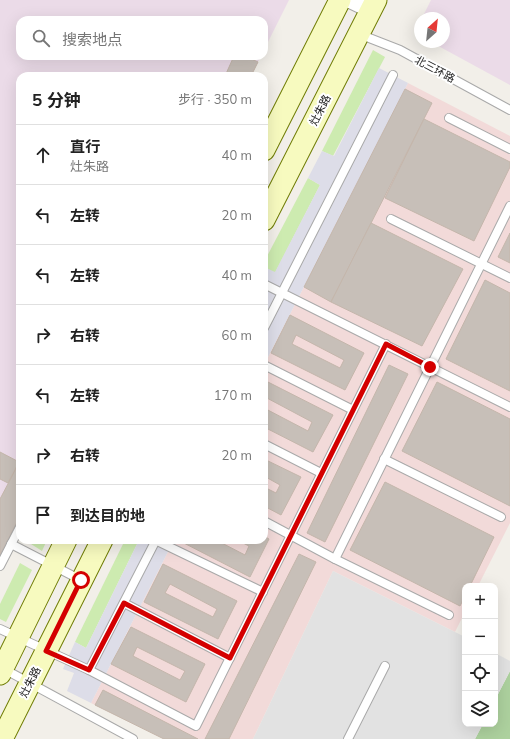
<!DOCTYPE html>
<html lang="zh">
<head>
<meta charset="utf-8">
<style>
	:root { --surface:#fff; --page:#f6f6f6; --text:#222; --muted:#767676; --line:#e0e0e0 }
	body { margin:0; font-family:Mulish,"Noto Sans SC",sans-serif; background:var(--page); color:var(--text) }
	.controls { position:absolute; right:12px; bottom:12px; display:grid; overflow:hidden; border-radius:8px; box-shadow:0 4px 16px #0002 }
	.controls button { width:36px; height:36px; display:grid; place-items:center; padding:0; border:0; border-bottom:1px solid var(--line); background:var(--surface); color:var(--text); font:20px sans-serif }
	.compass { position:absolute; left:414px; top:12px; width:36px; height:36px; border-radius:50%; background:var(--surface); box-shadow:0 4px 16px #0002; rotate:27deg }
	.stop { position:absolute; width:12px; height:12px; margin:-9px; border:3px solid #d40000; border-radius:50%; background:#fff }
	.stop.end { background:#d40000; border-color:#fff; box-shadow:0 1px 4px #0008 }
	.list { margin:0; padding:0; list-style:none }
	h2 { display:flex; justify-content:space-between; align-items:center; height:52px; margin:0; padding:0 16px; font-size:17px }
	h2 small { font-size:13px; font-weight:400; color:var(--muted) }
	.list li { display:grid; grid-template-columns:26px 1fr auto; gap:12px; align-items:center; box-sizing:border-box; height:60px; padding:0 16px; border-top:1px solid var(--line) }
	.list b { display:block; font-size:15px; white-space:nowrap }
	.list p { margin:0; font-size:13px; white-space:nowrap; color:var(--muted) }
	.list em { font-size:13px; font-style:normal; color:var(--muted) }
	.icon { flex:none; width:22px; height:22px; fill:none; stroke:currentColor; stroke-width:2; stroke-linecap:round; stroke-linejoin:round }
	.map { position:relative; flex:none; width:510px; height:739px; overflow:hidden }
	.search { position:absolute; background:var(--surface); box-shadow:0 4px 16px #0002; left:16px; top:16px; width:252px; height:44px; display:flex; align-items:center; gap:10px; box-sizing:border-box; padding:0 14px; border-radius:12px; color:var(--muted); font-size:15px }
	.panel { position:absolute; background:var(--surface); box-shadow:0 4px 16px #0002; left:16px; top:72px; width:252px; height:472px; border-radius:12px }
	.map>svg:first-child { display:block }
</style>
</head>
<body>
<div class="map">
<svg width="510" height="739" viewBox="0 0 510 739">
	<rect width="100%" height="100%" fill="#f2efe9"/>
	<polygon fill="#f2dad9" points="408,83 510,136 510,523 478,586 465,586 465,612 455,632 333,571 253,739 164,739 91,703 174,540 264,540 264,365"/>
	<g fill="#ebdbe8">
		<polygon points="0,0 289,0 264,50 264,20 20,20 20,56 261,56 251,76 20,76 20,516 0,555"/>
		<polygon points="431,0 510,0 510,85 431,42 444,42 444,18 422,18"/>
	</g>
	<g fill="#cdebb0">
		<polygon points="373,50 385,57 333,156 322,151"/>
		<polygon points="308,178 320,185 275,273 264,267 264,262"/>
		<polygon points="31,540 47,540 42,551 31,544"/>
		<polygon points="125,540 139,540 86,648 75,642"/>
		<polygon points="20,563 32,570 6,622 0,619 0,604"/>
	</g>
	<polygon fill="#add19e" points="510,671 510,739 475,739 483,724 495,724 495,700"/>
	<g fill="#e2e2e2">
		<polygon points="333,571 465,637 465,724 483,724 475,739 253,739"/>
		<polygon points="495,653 510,661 510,671 495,700"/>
	</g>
	<g fill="#dddde8">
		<polygon points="379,68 408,83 264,365 264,267 275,272 320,185 308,178 322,151 334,156"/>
		<polygon points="139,540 174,540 91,703 67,691 74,673 63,669 75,642 86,648"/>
	</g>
	<g fill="#c7bfb8" stroke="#c4b6ab" fill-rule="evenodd">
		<polygon points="234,56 245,56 258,62 251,76 225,76"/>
		<polygon points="405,89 432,103 331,302 304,287"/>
		<polygon points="424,119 510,162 510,167 474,241 385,198"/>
		<polygon points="371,223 463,269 422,346 331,302"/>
		<polygon points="510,233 510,263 498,257"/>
		<polygon points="485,280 510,293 510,391 446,359"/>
		<path d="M290,315L364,353L345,390L271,353ZM296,335L344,360L340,368L292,344Z"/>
		<polygon points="389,365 408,374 325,542 307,533"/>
		<polygon points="264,380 333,415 313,452 264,427 264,408 308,431 312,422 265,397 264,399"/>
		<polygon points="437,382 510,419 510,506 402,451"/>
		<polygon points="0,452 19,462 8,483 0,479"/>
		<polygon points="264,459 301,477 281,515 264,506 264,487 276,493 280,485 264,476"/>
		<polygon points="18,465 20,466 20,516 0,555 0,499"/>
		<polygon points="385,482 494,537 470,586 465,586 465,596 460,606 350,550"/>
		<polygon points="264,536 269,539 250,577 178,540 216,540 245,555 249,546 237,540 264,540"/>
		<polygon points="299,554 316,562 229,739 205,739"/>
		<path d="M163,564L237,601L218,639L144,602ZM170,584L217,609L213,617L165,593Z"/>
		<path d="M131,627L205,664L186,702L111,664ZM137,647L185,671L180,680L133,656Z"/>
		<polygon points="103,690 198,739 164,739 95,705"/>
	</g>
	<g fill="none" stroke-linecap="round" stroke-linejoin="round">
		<defs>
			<g id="service">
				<polyline points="359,34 400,50 510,110"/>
				<polyline points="449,118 510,149"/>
				<polyline points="391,219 510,278"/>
				<polyline points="264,284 510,407"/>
				<polyline points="264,328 393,75"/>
				<polyline points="264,365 353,410"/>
				<polyline points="264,444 321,473"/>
				<polyline points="384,459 501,517"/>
				<polyline points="264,521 335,559 449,615"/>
				<polyline points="155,540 263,592"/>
				<polyline points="11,544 81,580"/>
				<polyline points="335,559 510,206"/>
				<polyline points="0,566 20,527"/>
				<polyline points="124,603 230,658"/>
				<polyline points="0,629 89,670 196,726 386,344"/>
				<polyline points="2,668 133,739"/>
				<polyline points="89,670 156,540"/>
				<polyline points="348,739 385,666"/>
			</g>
			<polyline id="minor" points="349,0 370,10"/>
			<g id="secondary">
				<polyline points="264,150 340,0"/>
				<polyline points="264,220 376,0"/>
				<polyline points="0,674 66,540"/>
				<polyline points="2,739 102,540"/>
			</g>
		</defs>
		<use href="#service" stroke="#a9a9a9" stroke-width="10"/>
		<use href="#minor" stroke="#a9a9a9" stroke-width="17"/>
		<use href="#secondary" stroke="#707d05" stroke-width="23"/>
		<use href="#service" stroke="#fff" stroke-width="8"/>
		<use href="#minor" stroke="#fff" stroke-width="15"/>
		<use href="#secondary" stroke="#f7fabf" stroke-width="21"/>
	</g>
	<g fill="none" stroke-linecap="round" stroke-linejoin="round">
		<polyline stroke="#d40000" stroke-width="5" points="81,580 46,651 89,670 124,603 230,658 386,344 430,367"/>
	</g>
	<g text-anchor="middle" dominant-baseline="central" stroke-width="4" stroke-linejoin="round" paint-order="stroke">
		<g font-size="11" fill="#222" stroke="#fff">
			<text transform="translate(435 69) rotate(28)">北三环路</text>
			<text transform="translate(320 110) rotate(-63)">灶朱路</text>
			<text transform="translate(30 682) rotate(-63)">灶朱路</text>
		</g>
	</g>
</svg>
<div class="controls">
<button>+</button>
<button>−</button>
<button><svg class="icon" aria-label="locate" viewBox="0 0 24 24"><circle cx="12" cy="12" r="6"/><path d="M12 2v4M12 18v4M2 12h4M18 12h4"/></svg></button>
<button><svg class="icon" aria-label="layers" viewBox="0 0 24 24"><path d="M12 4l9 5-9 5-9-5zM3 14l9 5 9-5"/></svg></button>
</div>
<svg class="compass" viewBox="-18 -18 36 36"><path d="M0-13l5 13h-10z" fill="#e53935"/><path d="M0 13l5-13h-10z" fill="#767676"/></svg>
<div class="stop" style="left:81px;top:580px"></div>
<div class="stop end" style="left:430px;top:367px"></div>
<div class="search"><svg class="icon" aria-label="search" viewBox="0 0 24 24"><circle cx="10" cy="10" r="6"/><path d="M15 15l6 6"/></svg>搜索地点</div>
<section class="panel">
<h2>5 分钟<small>步行 · 350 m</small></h2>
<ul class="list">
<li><svg class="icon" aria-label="ahead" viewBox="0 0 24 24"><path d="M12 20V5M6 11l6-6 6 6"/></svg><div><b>直行</b><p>灶朱路</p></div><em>40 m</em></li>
<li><svg class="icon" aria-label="left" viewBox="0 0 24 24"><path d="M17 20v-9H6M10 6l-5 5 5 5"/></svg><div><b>左转</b></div><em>20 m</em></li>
<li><svg class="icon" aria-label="left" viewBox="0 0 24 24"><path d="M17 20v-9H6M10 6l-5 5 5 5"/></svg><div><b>左转</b></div><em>40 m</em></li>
<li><svg class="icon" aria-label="right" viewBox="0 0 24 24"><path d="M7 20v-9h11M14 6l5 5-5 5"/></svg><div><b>右转</b></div><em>60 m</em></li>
<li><svg class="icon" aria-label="left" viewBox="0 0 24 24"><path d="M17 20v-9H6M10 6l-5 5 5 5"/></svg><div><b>左转</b></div><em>170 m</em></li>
<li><svg class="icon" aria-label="right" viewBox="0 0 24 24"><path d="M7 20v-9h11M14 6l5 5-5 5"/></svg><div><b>右转</b></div><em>20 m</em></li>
<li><svg class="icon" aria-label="arrive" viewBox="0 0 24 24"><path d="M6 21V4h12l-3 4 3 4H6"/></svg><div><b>到达目的地</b></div></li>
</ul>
</section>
</div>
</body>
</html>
